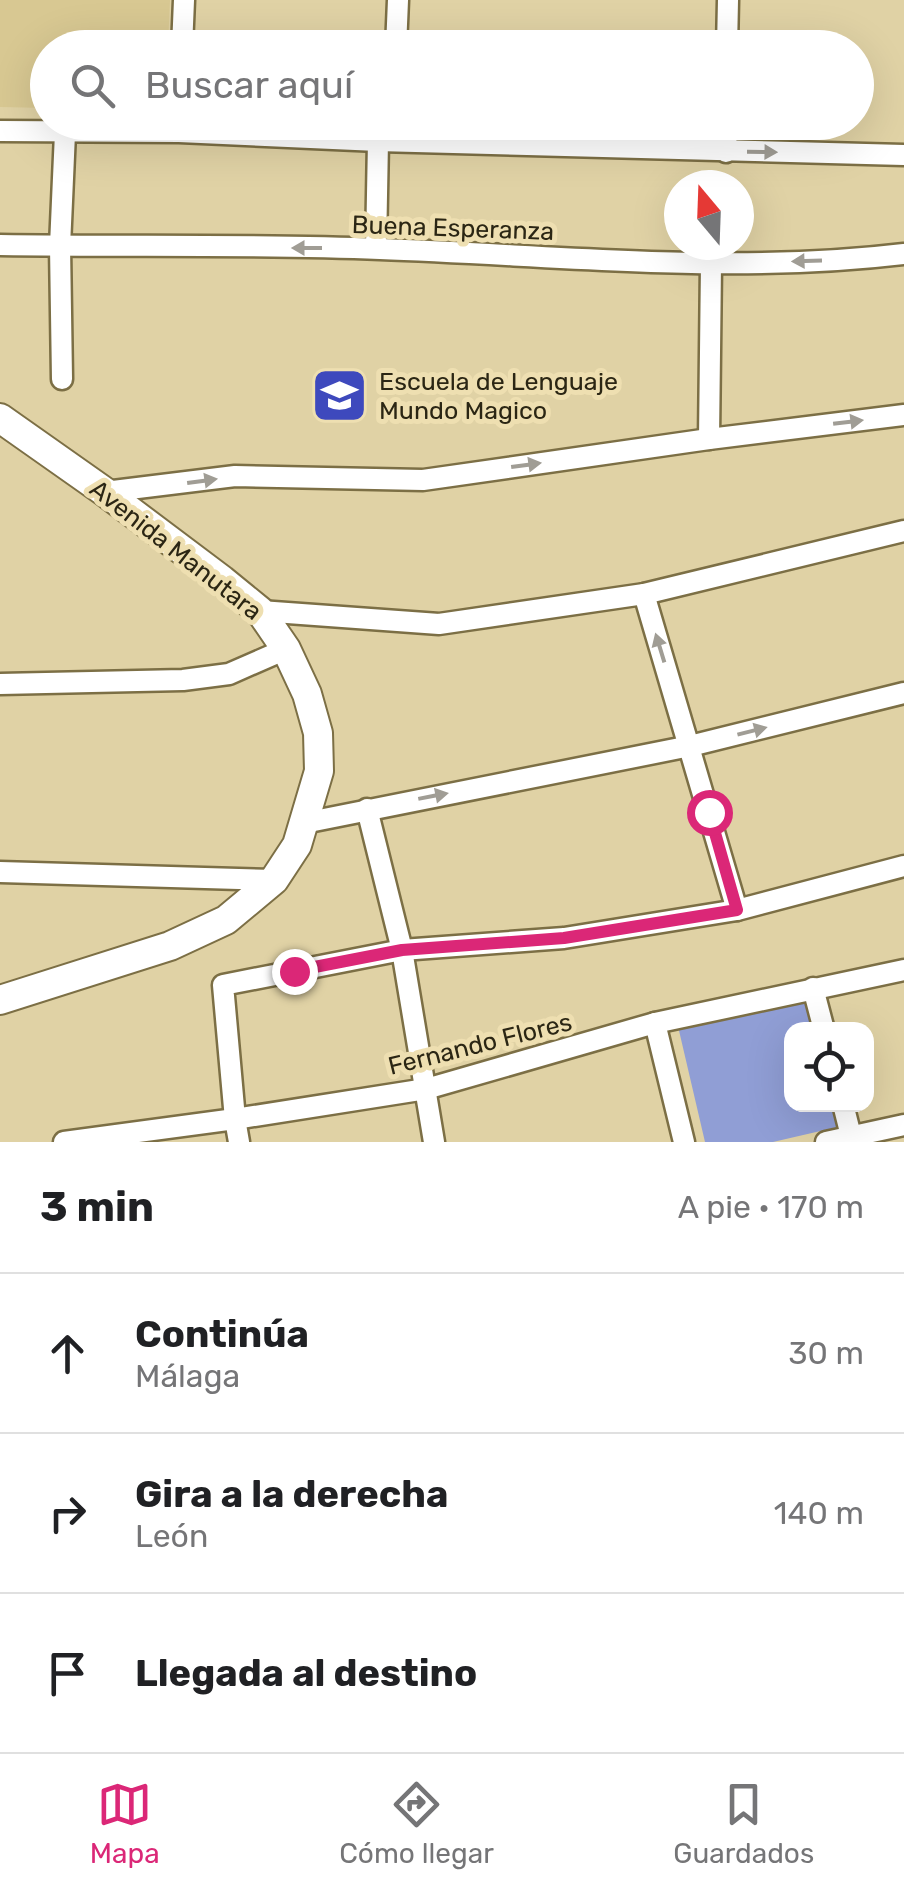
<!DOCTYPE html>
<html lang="es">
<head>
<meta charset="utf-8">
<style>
	:root { --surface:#fff; --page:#f2f2f2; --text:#202124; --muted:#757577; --line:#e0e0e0; --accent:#db2777 }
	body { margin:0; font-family:Rubik,sans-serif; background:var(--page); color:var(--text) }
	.controls { position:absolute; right:30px; bottom:30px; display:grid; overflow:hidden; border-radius:20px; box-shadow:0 10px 40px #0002 }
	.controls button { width:90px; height:90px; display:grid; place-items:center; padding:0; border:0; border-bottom:2px solid var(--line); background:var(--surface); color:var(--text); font:50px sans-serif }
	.compass { position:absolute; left:664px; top:170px; width:90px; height:90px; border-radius:50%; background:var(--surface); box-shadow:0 10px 40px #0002; rotate:341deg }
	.stop { position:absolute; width:30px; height:30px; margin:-22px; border:8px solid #db2777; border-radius:50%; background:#fff }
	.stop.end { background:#db2777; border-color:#fff; box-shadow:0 2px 10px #0008 }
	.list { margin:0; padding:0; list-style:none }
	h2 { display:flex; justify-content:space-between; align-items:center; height:130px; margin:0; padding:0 40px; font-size:42px }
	h2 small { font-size:32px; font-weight:400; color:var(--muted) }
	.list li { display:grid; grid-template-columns:65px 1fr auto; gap:30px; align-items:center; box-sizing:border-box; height:160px; padding:0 40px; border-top:2px solid var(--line) }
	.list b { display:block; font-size:38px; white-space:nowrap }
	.list p { margin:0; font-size:32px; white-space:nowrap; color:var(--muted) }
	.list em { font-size:32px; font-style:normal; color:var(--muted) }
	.icon { flex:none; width:55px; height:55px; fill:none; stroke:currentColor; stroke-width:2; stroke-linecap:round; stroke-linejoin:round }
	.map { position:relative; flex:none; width:904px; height:1142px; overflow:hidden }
	.search { position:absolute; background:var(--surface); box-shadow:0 10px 40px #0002; left:30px; right:30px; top:30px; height:110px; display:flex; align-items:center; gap:25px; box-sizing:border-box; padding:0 35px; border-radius:55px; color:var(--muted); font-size:38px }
	.sheet { height:610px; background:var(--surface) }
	nav { display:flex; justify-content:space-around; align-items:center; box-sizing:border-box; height:140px; border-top:2px solid var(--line); background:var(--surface); font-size:28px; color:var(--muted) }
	nav a { display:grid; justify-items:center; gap:5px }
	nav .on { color:var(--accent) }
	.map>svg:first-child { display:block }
</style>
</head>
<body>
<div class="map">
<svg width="904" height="1142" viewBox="0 0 904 1142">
	<rect width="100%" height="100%" fill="#e0d2a5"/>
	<polygon fill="#d8c892" points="0,0 170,0 168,47 48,48 47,108 0,107"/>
	<polygon fill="#909ed5" points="811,991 820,1029 792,1030 792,1104 837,1105 842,1126 773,1142 705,1142 677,1022"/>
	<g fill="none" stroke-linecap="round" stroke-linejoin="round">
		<defs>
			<g id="minor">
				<polyline points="182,48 184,0"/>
				<polyline points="396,48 398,0"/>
				<polyline points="727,48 728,0"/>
				<polyline points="0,131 179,132 378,141 904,155"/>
				<polyline points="726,152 727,122"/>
				<path d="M0,245C127,247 254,244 380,249C555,255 730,275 904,254"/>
				<polyline points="376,248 378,141"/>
				<polyline points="62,379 60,246 65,133"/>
				<polyline points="709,439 711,264"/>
				<polyline points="105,492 235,476 423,480 709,439 904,415"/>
				<polyline points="644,594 737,910"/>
				<polyline points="260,611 439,624 644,594 904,531"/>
				<polyline points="0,684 183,680 229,674 286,649"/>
				<polyline points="367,809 402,950 434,1142"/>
				<polyline points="304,823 690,746 904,693"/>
				<polyline points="0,872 274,880"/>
				<polyline points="813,988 824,1030"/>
				<polyline points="655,1023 684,1142"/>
				<polyline points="843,1104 851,1136"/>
				<polyline points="64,1142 235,1119 426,1089 655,1023 904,970"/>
				<polyline points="239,1142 235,1119 223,985 402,950 564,938 737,910 904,866"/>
				<polyline points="826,1142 904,1125"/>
			</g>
			<polyline id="secondary" points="0,418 105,492 222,580 260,611 286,649 307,694 318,733 319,771 297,845 274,880 226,920 170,946 0,1000"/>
		</defs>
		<use href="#minor" stroke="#7c6f45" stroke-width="25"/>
		<use href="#secondary" stroke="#7c6f45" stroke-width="32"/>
		<use href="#minor" stroke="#fff" stroke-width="20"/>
		<use href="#secondary" stroke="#fff" stroke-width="28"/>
	</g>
	<defs><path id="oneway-solid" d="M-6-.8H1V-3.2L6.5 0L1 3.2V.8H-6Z" transform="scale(2.5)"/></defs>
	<g fill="#a09d95">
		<use href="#oneway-solid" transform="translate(762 152) rotate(1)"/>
		<use href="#oneway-solid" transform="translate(307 248) rotate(-180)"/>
		<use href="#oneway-solid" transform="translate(807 261) rotate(178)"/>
		<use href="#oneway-solid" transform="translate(848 422) rotate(-7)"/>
		<use href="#oneway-solid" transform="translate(526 465) rotate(-8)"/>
		<use href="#oneway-solid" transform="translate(202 481) rotate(-8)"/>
		<use href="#oneway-solid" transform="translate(660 648) rotate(-107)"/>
		<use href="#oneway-solid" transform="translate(752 731) rotate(-14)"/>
		<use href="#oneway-solid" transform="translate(433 796) rotate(-11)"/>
	</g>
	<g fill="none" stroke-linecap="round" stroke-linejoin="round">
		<polyline stroke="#db2777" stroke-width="12" points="294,971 402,950 564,938 737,910 709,812"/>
	</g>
	<defs>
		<symbol id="school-square" viewBox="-11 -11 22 22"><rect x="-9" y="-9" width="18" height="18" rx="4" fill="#3e49bd" stroke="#eedfb1"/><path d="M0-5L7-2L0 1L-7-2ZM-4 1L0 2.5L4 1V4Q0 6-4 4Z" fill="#fff"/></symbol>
	</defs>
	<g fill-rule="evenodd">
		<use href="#school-square" x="308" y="364" width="63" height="63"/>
	</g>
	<g text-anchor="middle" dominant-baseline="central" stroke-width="10" stroke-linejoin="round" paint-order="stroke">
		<g font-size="25" fill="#2b2614" stroke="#eedfb1">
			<text transform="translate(453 228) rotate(2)">Buena Esperanza</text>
			<text transform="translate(176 550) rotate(38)">Avenida Manutara</text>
			<text transform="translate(480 1044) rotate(-14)">Fernando Flores</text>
		</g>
		<g font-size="25" fill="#2b2614" stroke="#eedfb1" text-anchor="start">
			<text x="379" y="381">Escuela de Lenguaje<tspan x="379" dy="29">Mundo Magico</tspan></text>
		</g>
	</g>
</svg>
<div class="controls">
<button><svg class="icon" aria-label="locate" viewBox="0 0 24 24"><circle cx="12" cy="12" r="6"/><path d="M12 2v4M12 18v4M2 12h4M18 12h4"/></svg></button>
</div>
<svg class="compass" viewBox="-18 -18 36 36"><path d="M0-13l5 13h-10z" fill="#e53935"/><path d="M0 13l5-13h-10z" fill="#757577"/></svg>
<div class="stop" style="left:709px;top:812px"></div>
<div class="stop end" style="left:294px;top:971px"></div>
<div class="search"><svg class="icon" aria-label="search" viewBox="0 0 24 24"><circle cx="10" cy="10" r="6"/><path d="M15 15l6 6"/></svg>Buscar aquí</div>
</div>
<section class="sheet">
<h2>3 min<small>A pie · 170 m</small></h2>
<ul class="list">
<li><svg class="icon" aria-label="ahead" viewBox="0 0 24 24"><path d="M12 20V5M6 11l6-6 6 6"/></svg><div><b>Continúa</b><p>Málaga</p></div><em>30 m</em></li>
<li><svg class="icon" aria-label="right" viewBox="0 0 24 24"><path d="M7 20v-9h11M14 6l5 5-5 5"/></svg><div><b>Gira a la derecha</b><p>León</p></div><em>140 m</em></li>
<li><svg class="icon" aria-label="arrive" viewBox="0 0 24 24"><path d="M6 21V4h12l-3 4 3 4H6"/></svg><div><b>Llegada al destino</b></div></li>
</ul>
</section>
<nav>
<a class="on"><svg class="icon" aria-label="map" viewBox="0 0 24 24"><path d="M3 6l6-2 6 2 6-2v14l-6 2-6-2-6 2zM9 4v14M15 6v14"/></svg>Mapa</a>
<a><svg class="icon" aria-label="directions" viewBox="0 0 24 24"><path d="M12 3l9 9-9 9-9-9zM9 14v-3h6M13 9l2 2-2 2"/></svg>Cómo llegar</a>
<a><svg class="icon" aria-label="saved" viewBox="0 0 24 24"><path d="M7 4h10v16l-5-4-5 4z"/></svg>Guardados</a>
</nav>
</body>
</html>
